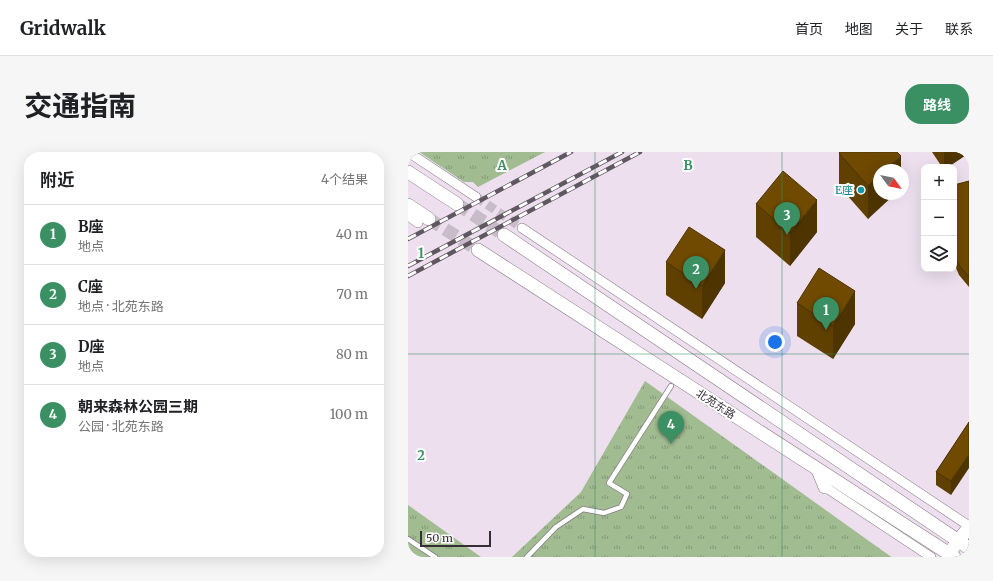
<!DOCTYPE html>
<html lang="zh">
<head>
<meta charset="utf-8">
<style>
	:root { --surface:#fff; --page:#f6f6f6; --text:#202124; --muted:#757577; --line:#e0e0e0; --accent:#3b9063 }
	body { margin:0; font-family:Merriweather,"Noto Sans SC",serif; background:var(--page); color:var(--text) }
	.controls { position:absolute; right:12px; top:12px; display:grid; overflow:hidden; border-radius:8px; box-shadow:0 4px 16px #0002 }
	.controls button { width:36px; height:36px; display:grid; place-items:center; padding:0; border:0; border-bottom:1px solid var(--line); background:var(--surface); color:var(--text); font:20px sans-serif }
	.compass { position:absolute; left:465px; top:12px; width:36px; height:36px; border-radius:50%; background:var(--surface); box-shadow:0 4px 16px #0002; rotate:123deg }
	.scale { position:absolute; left:12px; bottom:10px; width:71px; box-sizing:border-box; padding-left:4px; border:2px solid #352f35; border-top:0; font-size:11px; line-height:14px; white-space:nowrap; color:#352f35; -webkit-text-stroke:3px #fff; paint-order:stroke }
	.you { position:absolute; left:367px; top:190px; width:14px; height:14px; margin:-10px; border:3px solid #fff; border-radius:50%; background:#1a73e8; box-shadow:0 0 0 6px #1a73e833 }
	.badge { display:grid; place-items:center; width:26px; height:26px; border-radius:50%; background:var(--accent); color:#fff; font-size:13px; font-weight:700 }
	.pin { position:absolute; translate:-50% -33px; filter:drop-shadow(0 1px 2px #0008) }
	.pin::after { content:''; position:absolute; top:21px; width:14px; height:12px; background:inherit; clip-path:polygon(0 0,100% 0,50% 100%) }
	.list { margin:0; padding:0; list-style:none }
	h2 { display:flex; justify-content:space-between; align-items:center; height:52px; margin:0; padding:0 16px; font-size:17px }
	h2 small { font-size:13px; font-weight:400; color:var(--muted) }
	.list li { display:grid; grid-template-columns:26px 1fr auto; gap:12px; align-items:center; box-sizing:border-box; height:60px; padding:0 16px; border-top:1px solid var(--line) }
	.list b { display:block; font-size:15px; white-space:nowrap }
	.list p { margin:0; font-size:13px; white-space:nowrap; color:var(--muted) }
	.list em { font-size:13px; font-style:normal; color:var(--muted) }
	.icon { flex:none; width:22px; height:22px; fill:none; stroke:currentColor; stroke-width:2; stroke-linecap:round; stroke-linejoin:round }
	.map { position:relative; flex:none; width:561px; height:405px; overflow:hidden; border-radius:16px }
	header { display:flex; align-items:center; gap:24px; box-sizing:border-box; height:56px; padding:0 20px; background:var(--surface); border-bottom:1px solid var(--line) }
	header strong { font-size:19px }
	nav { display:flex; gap:22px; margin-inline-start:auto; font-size:14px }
	.intro { display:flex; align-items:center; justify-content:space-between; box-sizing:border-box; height:96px; padding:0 24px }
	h1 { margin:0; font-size:28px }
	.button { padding:10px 18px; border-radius:16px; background:var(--accent); color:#fff; font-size:14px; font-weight:700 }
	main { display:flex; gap:24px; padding:0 24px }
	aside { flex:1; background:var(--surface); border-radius:16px; box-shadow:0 4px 16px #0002 }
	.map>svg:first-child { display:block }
</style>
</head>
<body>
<header>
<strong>Gridwalk</strong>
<nav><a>首页</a><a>地图</a><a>关于</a><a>联系</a></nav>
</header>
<div class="intro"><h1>交通指南</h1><a class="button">路线</a></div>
<main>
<aside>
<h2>附近<small>4个结果</small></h2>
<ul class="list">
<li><span class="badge">1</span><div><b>B座</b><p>地点</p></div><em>40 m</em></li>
<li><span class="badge">2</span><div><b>C座</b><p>地点 · 北苑东路</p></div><em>70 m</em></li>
<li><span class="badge">3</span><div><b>D座</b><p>地点</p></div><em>80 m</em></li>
<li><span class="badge">4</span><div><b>朝来森林公园三期</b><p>公园 · 北苑东路</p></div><em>100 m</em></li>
</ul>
</aside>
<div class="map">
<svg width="561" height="405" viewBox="0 0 561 405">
	<defs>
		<pattern id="grass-tufts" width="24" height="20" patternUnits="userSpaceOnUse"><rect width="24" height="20" fill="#a1bc91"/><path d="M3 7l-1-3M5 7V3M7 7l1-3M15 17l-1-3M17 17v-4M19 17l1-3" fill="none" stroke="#849977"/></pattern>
	</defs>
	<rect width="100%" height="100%" fill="#eddfed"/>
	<g fill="url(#grass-tufts)">
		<polygon points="11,0 137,0 70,35 65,30 56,30"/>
		<polygon points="237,229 482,404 483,405 104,405 173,340"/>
		<polygon points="0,353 73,405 0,405"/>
	</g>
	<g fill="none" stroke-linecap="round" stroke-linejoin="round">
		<polyline stroke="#c8bcc8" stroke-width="9" stroke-dasharray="9 4.5" stroke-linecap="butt" points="68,45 114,76"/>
		<g stroke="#c8bcc8" stroke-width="13" stroke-dasharray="13 6" stroke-linecap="butt">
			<polyline points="49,52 96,83"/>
			<polyline points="21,67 70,98"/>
		</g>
		<defs>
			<g id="lane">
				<polyline points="0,387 27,405"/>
				<polyline points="119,405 148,375 175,357 196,361 213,355 219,342 201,331 263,234"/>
			</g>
			<g id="street">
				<polyline points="0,0 68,45"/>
				<polyline points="0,64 10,71"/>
				<polyline points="114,76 561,374"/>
				<polyline points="417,335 523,405"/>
			</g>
			<g id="secondary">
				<polyline points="0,20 49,52"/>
				<polyline points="0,53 21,67"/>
				<polyline points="96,83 561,396"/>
				<polyline points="70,98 546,405"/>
				<polyline points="410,318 417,335"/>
				<polyline points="545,396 561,375"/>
			</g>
		</defs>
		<use href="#lane" stroke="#857984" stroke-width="6"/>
		<use href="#street" stroke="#857984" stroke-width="10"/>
		<use href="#secondary" stroke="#857984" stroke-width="14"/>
		<use href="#lane" stroke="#fff" stroke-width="4.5"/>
		<use href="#street" stroke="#fff" stroke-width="9"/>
		<use href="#secondary" stroke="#fff" stroke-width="13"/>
		<defs>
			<g id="rail">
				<polyline points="0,87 163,0"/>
				<polyline points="0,114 214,0"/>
				<polyline points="0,124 232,0"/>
			</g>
		</defs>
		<use href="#rail" stroke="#605860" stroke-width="4.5"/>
		<use href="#rail" stroke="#fff" stroke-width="3" stroke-dasharray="9" stroke-linecap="butt"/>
	</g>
	<g fill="#604001">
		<polygon points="524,0 561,0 561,1 540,15 534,15"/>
		<polygon points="431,1 493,18 460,67 431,34"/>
		<polygon points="561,29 561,135 551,123 546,111 546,33"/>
		<polygon points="348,52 409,80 382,114 348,85"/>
		<polygon points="258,110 317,131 294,167 258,143"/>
		<polygon points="389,151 447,172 425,207 389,184"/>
		<polygon points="561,270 543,343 528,333 528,320"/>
	</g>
	<g fill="#4e3401">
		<polygon points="536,0 561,0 561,1 540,15 536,15"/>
		<polygon points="493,4 493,18 477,18"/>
		<polygon points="471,23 471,42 487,42 460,67 460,34"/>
		<polygon points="409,48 409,80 382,114 382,81"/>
		<polygon points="317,98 317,131 294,167 294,134"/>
		<polygon points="447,139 447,172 425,207 425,174"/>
		<polygon points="561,302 561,316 543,343 543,329"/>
	</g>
	<g fill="#704a01" stroke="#4e3401">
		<polygon points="432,0 489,0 493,4 477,18 471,18 471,23 460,34 431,1"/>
		<polygon points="375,19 409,48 382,81 348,52"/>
		<polygon points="561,29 561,125 551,113 546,100 546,33"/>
		<polygon points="281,75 317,98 294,134 258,110"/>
		<polygon points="411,116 447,139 425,174 389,151"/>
		<polygon points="561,270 561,302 543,329 528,320"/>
	</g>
	<path fill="none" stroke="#3b9063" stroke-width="1" stroke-opacity="0.55" d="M187,0V405M374,0V405M0,202H561"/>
	<circle fill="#0f9aa8" stroke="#fff" stroke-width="1.5" cx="453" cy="38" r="4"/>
	<g text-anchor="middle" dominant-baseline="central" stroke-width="4" stroke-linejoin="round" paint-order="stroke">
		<g font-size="11" fill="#0d838f" stroke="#fff" text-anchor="end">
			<text x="445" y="38">E座</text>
		</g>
		<g font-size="11" fill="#352f35" stroke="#fff">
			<text transform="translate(308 252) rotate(33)">北苑东路</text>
		</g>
	</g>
	<g font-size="13" text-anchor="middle" font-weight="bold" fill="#3b9063" stroke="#fff" stroke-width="4" stroke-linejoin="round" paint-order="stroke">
		<text x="94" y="18">A</text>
		<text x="280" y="18">B</text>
		<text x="13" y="106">1</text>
		<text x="13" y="308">2</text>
	</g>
</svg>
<div class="controls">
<button>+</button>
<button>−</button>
<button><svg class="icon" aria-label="layers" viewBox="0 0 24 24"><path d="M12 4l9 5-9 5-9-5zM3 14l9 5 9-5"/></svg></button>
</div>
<svg class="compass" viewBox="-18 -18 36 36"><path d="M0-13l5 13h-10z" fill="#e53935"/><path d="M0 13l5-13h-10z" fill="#757577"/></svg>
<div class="scale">50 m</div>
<div class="you"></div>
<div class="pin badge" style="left:418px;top:178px">1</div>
<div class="pin badge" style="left:288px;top:137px">2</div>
<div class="pin badge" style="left:379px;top:83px">3</div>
<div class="pin badge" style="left:263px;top:292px">4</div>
</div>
</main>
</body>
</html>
